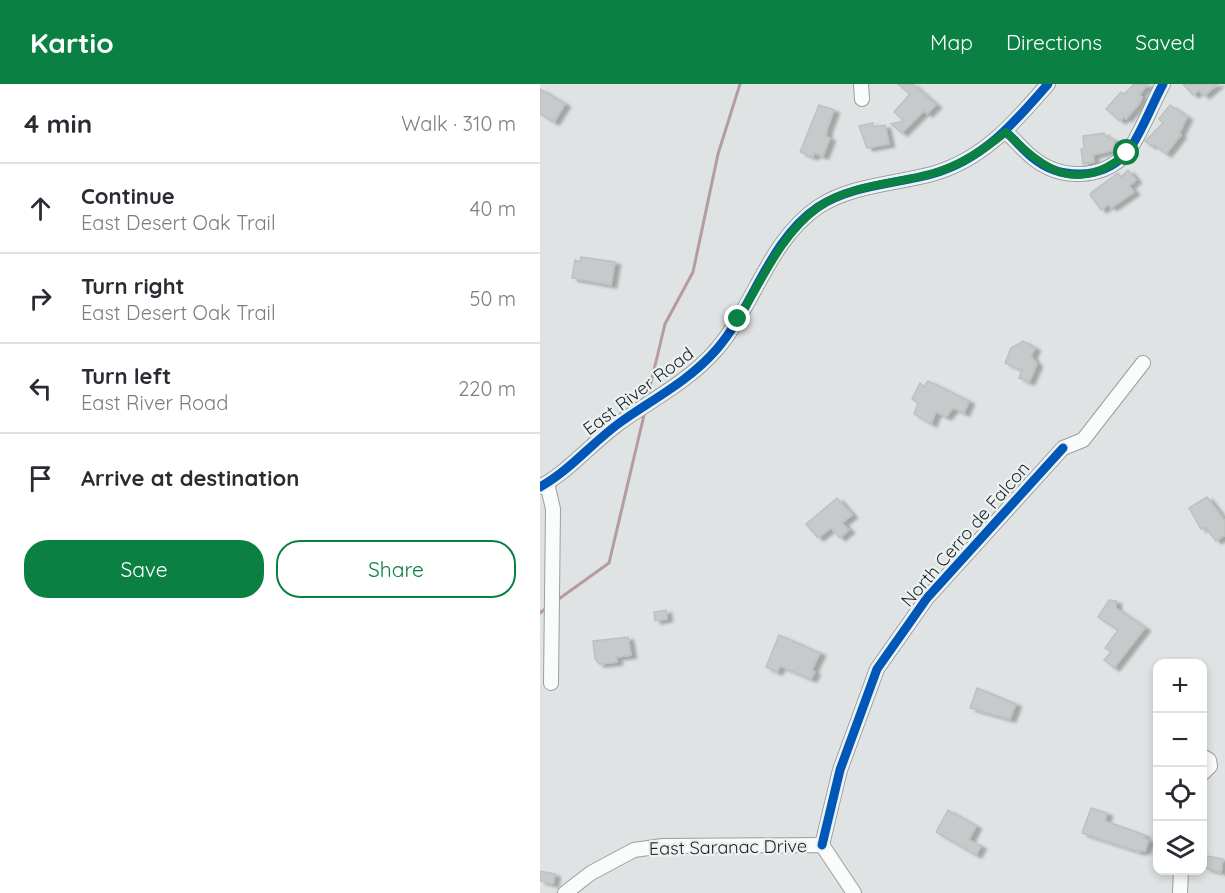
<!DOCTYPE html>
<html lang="en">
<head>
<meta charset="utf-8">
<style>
	:root { --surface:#fff; --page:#f2f2f3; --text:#2b2b33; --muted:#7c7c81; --line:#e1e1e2; --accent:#0b8043 }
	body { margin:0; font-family:Quicksand,sans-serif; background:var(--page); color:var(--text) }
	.controls { position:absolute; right:18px; bottom:18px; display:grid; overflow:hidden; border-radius:12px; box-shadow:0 3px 9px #0003 }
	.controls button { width:54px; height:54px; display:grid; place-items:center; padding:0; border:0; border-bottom:2px solid var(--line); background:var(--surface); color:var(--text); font:30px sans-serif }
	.stop { position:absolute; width:18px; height:18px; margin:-14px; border:4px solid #0b8043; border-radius:50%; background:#fff }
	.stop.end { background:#0b8043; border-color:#fff; box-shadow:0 2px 6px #0008 }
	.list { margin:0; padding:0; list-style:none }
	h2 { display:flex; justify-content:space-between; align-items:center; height:78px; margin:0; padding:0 24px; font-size:26px }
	h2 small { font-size:20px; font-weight:400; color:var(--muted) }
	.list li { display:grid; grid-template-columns:39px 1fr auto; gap:18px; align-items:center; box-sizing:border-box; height:90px; padding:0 24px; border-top:2px solid var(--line) }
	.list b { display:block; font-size:22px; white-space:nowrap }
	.list p { margin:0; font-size:20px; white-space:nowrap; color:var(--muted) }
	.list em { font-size:20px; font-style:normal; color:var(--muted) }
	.actions { display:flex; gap:12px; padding:18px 24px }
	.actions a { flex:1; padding:14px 0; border:2px solid var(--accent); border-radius:24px; text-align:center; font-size:21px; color:var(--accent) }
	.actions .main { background:var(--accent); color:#fff }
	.icon { flex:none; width:33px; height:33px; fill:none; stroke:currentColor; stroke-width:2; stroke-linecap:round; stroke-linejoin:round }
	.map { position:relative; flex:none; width:685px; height:809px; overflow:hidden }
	header { display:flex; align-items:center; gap:36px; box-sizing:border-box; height:84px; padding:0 30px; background:var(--accent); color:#fff }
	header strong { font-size:28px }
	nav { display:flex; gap:33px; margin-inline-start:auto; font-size:21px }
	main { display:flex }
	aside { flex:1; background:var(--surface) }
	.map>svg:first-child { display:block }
</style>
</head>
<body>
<header>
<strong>Kartio</strong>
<nav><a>Map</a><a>Directions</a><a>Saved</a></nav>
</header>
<main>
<aside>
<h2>4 min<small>Walk · 310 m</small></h2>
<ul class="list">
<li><svg class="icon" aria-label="ahead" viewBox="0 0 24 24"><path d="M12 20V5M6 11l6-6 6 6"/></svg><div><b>Continue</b><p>East Desert Oak Trail</p></div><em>40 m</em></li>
<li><svg class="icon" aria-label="right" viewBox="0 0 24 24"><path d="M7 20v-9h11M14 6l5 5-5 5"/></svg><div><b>Turn right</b><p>East Desert Oak Trail</p></div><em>50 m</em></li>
<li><svg class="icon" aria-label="left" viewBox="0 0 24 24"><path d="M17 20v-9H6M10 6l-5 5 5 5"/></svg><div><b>Turn left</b><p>East River Road</p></div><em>220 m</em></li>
<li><svg class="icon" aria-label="arrive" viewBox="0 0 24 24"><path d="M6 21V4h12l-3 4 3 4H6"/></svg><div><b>Arrive at destination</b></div></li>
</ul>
<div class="actions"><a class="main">Save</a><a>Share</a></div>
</aside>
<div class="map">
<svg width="685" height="809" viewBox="0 0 685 809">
	<defs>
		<filter id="shadow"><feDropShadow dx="5.5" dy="3" stdDeviation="1.5" flood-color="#0004"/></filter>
	</defs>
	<rect width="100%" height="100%" fill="#dfe3e3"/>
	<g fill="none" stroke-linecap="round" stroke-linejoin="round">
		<g stroke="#b69ca1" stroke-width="3">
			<polyline points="107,315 125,240 153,188 178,70 200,0"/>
			<polyline points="16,517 69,479 105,327"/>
			<polyline points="0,529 8,523"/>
		</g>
	</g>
	<g fill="#c7caca" stroke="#bec1c1" stroke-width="1.5" filter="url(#shadow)">
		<polygon points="358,0 372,0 396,21 387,30 384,27 362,49 351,40 364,37 354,28 370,10"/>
		<polygon points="594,0 608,0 599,11 602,13 599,20 586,35 584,33 580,37 566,25 581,8 584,10"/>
		<polygon points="643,0 678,0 664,12 659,6 653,11"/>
		<polygon points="0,5 25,20 14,38 0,30"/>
		<polygon points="279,21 294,26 287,45 286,53 290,54 283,72 274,69 273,73 260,68"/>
		<polygon points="630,21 647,33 639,50 641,51 626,70 613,60 611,62 605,57 623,39 619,35"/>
		<polygon points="333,39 334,43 345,41 349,60 327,64 319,42"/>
		<polygon points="564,49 566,53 574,55 574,66 553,71 554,78 543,80 541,65 544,64 543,52"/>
		<polygon points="588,86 596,96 589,102 594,108 571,124 569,120 561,126 550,111 552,108 578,89 581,93"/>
		<polygon points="41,173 75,178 71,201 32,194 35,176 40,178"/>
		<polygon points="483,257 495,264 491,272 497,280 489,298 479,294 482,286 465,279 471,264"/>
		<polygon points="388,297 429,317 424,329 413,324 406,333 396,328 391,340 374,330 378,319 372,315 380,299 384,303"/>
		<polygon points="667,413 685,437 685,451 676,457 665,443 661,445 649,424"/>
		<polygon points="297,414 312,431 302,439 309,446 300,454 291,444 278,454 266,440"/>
		<polygon points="569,516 576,517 576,524 605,544 574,584 564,576 571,568 565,564 578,546 558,533"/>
		<polygon points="126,526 127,535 115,537 114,528"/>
		<polygon points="239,551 280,569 272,586 275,588 271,595 240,582 237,588 226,583"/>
		<polygon points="88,553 91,571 76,573 77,578 59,580 55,575 53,557"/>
		<polygon points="437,604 476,620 470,635 430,624"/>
		<polygon points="551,724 567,729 565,737 605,751 604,754 609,756 605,767 600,766 600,768 542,749"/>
		<polygon points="408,726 436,742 429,756 441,762 436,771 396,748"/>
		<polygon points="667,772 683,775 681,788 665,784"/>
		<polygon points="0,787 15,790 13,800 0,797"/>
	</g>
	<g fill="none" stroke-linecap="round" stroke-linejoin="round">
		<defs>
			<g id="minor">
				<polyline points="321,0 322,15"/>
				<path d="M466,48C475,56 483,66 493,74C520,96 561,96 586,70C598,57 613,18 623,0"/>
				<polyline points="7,399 13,425 11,599"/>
				<path d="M0,403C29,387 51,360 78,340C111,316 148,298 176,266C214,223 228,157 278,123C311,101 355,100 392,90C443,76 475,38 508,0"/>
				<polyline points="662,672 669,676 670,682 662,690"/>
				<polyline points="282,761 300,686 337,585 387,514 523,364 543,356 603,279"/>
				<polyline points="25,809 51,789 94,766 123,762 282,761 314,809"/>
				<polyline points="640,809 641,786"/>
			</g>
		</defs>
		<use href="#minor" stroke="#9c9f9f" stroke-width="16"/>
		<use href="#minor" stroke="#fafbfb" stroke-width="14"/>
		<defs>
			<g id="cycleway">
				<path d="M466,48C475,56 483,66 493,74C520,96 561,96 586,70C598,57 613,18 623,0"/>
				<path d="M0,403C29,387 51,360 78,340C111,316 148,298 176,266C214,223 228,157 278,123C311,101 355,100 392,90C443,76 475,38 508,0"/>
				<polyline points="282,761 300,686 337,585 387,514 523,364"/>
			</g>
		</defs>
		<use href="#cycleway" stroke="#ebf2f1" stroke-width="13"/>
		<use href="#cycleway" stroke="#0057b8" stroke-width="9"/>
	</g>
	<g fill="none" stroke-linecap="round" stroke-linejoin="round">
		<path stroke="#0b8043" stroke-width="8" d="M198,235C222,197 240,152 277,124C308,101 355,100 391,90C420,82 443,66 466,48C505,87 538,111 587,69"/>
	</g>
	<g text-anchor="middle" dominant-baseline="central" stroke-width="4.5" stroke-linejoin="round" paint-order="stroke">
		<g font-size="18" fill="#1d2020" stroke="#ebf2f1">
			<text transform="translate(98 307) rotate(-37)">East River Road</text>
			<text transform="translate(425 450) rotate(-49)">North Cerro de Falcon</text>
			<text transform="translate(188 763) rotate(-1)">East Saranac Drive</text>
		</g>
	</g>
</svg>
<div class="controls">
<button>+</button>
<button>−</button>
<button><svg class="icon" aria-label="locate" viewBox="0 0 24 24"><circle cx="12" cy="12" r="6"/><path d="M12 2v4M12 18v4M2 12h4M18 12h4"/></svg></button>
<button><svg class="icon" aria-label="layers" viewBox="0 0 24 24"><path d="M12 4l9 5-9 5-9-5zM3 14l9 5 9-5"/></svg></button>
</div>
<div class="stop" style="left:587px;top:69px"></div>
<div class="stop end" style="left:198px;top:235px"></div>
</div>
</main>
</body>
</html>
